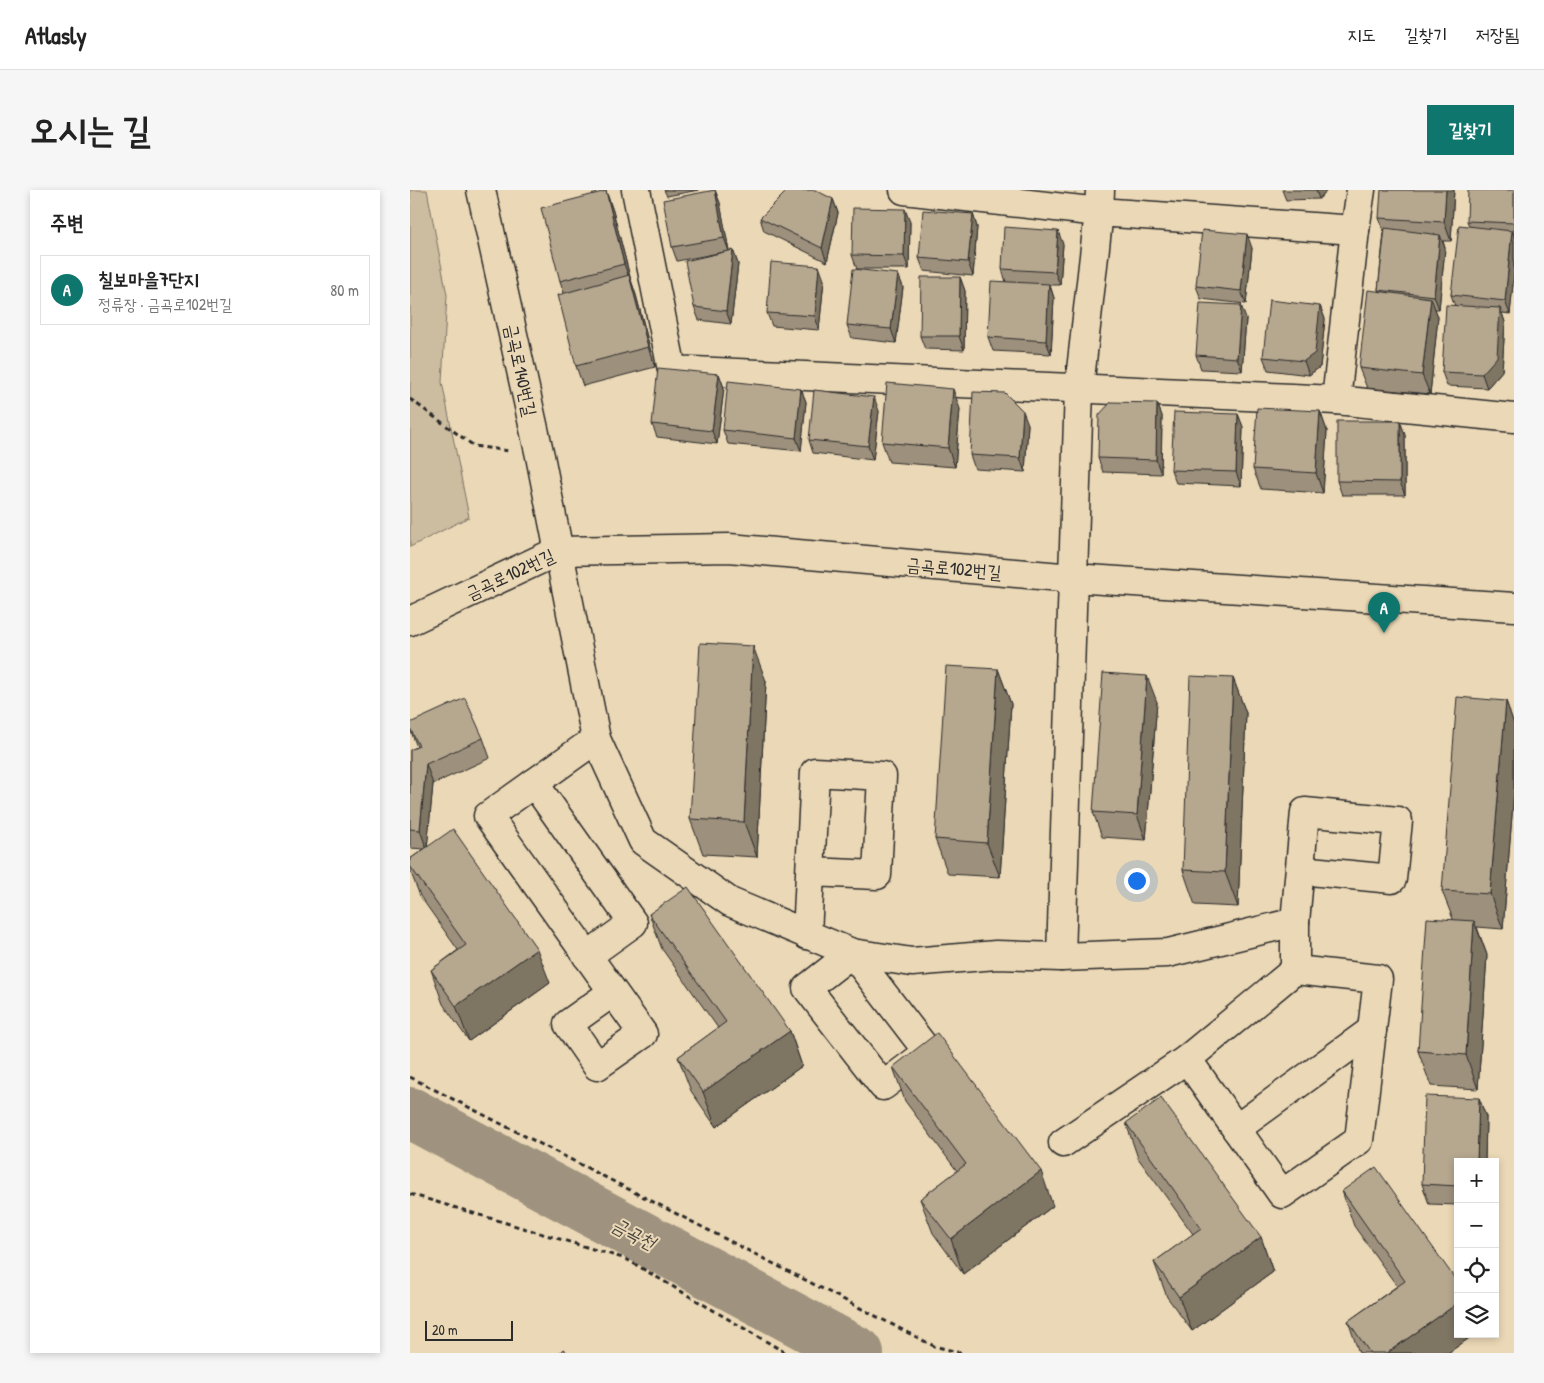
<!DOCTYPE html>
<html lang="ko">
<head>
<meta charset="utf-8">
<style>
	:root { --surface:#fff; --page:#f6f6f6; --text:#222; --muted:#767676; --line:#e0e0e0; --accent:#0f766e }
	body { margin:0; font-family:"Patrick Hand","Poor Story",sans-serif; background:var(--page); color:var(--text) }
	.controls { position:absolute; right:15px; bottom:15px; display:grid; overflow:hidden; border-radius:0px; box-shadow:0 2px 8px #0003 }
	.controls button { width:45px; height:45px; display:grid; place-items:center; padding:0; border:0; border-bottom:1px solid var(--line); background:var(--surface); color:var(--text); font:25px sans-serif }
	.scale { position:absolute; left:15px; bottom:12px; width:88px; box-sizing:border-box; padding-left:5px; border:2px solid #2b2b2b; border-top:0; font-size:14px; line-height:18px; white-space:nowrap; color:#2b2b2b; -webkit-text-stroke:4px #ebd8b6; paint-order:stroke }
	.you { position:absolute; left:726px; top:690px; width:18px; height:18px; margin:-12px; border:4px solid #fff; border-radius:50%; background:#1a73e8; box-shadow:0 0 0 8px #1a73e833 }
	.badge { display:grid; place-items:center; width:32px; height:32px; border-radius:50%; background:var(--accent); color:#fff; font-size:16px; font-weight:700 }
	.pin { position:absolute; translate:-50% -41px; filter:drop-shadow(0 1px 2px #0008) }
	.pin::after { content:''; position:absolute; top:26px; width:18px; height:15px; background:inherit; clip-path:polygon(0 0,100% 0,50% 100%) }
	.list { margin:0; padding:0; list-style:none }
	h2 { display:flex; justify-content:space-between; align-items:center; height:65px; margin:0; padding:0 20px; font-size:21px }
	h2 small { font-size:16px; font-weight:400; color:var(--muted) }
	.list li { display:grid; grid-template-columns:32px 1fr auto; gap:15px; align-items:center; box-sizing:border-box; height:70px; margin:0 10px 10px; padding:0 10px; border:1px solid var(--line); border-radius:0px }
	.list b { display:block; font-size:19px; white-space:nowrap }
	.list p { margin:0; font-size:16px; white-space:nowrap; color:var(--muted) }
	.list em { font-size:16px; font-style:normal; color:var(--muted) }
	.icon { flex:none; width:28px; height:28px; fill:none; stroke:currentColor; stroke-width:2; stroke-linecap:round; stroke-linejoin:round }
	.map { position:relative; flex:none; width:1104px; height:1163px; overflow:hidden; border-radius:0px }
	header { display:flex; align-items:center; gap:30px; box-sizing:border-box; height:70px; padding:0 25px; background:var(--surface); border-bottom:1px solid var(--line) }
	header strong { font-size:24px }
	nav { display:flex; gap:28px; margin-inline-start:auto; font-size:18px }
	.intro { display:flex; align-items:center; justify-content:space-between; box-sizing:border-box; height:120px; padding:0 30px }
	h1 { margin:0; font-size:35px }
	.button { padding:12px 22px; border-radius:0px; background:var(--accent); color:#fff; font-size:18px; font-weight:700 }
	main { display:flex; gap:30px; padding:0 30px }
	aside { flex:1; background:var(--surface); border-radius:0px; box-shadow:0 2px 8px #0003 }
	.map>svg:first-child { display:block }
</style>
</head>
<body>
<header>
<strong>Atlasly</strong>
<nav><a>지도</a><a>길찾기</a><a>저장됨</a></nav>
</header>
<div class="intro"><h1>오시는 길</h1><a class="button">길찾기</a></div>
<main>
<aside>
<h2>주변<small></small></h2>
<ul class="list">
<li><span class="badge">A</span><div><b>칠보마을7단지</b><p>정류장 · 금곡로102번길</p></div><em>80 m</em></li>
</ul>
</aside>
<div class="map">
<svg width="1104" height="1163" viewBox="0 0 1104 1163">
	<rect width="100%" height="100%" fill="#ebd8b6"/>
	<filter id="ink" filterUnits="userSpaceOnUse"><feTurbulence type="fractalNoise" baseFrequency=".02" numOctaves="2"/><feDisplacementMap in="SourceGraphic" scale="10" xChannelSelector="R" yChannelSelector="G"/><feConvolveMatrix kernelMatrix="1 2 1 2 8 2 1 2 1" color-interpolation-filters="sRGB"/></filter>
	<g filter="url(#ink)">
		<polygon fill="#ccbca0" stroke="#7c7466" points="0,0 17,0 37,105 32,192 59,327 0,357"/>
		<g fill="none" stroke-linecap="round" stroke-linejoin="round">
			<polyline stroke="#9f937f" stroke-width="52" points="0,923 448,1163"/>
			<defs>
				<g id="minor">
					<polyline points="71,0 130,266 186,549 233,651 320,712 442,763 502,772 586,765 651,767 758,763 885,732"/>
					<polyline points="226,0 262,180 926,210 1104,228"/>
					<polyline points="494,0 689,22 690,0"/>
					<polyline points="926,210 945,40 951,0"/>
					<polyline points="0,431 148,361 319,358 663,388 1104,417"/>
					<path d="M186,549L78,626C130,698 181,771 233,844L187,876L158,834L203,802"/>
					<polyline points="124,593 223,733 177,766"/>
					<polyline points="397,745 405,582 472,586 467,685 401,682"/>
					<polygon points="442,763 518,862 473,896 397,798"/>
					<polyline points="651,767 669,198 689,22 945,40"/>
					<polyline points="777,869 872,1004 949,950 968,789 885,780"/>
					<polyline points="826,939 962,840"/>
					<polyline points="653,953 777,869 885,780 885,732 895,622 988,631 982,689 890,680"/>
				</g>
			</defs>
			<use href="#minor" stroke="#2b2b2b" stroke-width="31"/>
			<g stroke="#2b2b2b" stroke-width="3" stroke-dasharray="5 4" stroke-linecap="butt">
				<polyline points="0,209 64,256 99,261"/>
				<polyline points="0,887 524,1156 551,1163"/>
				<polyline points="0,1004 216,1069 376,1163"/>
			</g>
			<use href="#minor" stroke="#ebd8b6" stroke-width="28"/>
		</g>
		<g fill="#9d907b" stroke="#2b2b2b">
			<polygon points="254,0 289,0 257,6"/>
			<polygon points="305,0 310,13 319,61 267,71 262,57"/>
			<polygon points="872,0 917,0 909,9 876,10"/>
			<polygon points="1044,0 1041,51 1033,51 1035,58 1029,119 1025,119 1028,127 1020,204 957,198 949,178 969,102 968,100 974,42 969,28"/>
			<polygon points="1104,0 1104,84 1100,124 1092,123 1095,132 1092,181 1077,198 1037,196 1032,182 1045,116 1041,105 1059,36 1057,31"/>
			<polygon points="196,1 203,21 220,87 226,105 245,177 173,196 166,176 154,103 150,91"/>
			<polygon points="423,9 428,23 417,72 354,41 350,28"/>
			<polygon points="563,24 567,37 563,86 514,81 509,68"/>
			<polygon points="500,32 499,79 447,79 442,65"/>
			<polygon points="653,54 650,95 640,95 644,108 641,164 583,161 578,147 596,92 592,79"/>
			<polygon points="842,58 836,114 791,109 786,96"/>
			<polygon points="323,60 328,74 321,134 289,130 284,117"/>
			<polygon points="488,84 493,97 486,153 442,148 437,135"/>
			<polygon points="550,87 555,101 554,160 515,159 510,146"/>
			<polygon points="414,90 409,140 362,136 357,123"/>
			<polygon points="910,116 915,129 910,177 899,185 858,180 853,167"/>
			<polygon points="836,129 832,181 791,179 786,165"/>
			<polygon points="309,184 314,198 307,254 247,247 242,234"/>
			<polygon points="391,199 396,212 391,261 318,254 313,240"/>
			<polygon points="747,213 752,226 751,284 693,282 688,268"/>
			<polygon points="550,219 545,277 479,272 472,252"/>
			<polygon points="469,221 463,270 403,263 399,250"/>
			<polygon points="910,221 917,241 913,303 851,299 843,279"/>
			<polygon points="828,224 833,237 831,296 766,293 761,280"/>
			<polygon points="990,231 995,245 995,305 932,305 927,291"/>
			<polygon points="618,234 615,282 565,279 560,265"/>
			<polygon points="588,479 601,514 590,687 538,684 525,649"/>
			<polygon points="823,488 836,523 828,717 785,715 773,680"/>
			<polygon points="356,491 347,667 293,664 280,629"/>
			<polygon points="1096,511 1104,534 1104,600 1093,739 1067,737 1077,765 1068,899 1021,896 1008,861 1043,729 1032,701"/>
			<polygon points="747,512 736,650 692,647 683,622"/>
			<polygon points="0,533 73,548 80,568 23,594 17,657 140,793 59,851 33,814 21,780 48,760 10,706 0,680 0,669 14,659 0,658 0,560 7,557 0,539"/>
			<polygon points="239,724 380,841 392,876 306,937 281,901 268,867 308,838 252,759"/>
			<polygon points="483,877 643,1016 553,1084 523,1043 510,1009 547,981 495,911"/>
			<polygon points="1069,908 1076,927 1075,972 1048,972 1048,1015 1019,1014 1012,994"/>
			<polygon points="716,933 851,1047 863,1082 782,1141 757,1107 744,1072 783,1044 728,968"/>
			<polygon points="932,1001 1048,1144 1065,1144 1038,1163 949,1163 938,1131 987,1096 944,1036"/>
		</g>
		<g fill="#7f7564" stroke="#2b2b2b">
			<polygon points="305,0 310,13 319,61 314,48"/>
			<polygon points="906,0 917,0 909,9"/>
			<polygon points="1036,0 1044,0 1041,51 1034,32"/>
			<polygon points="196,1 203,21 220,87 226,105 245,177 238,157 221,93 214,74"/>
			<polygon points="423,9 428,23 417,72 412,58"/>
			<polygon points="495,19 500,32 499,79 494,66"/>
			<polygon points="563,24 567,37 563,86 558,72"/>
			<polygon points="648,41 653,54 650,95 645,82"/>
			<polygon points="1102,41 1104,45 1104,84 1100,124 1095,111"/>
			<polygon points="837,44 842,58 836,114 831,101"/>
			<polygon points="1030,45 1035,58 1029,119 1024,106"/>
			<polygon points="323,60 328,74 321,134 316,121"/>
			<polygon points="409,76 414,90 409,140 405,126"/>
			<polygon points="488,84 493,97 486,153 481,139"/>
			<polygon points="550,87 555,101 554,160 549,146"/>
			<polygon points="639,94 644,108 641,164 636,151"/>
			<polygon points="1021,108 1028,127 1020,204 1012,185"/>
			<polygon points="831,115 836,129 832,181 827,168"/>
			<polygon points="910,116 915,129 910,177 899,185 894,171"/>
			<polygon points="1090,118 1095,132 1092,181 1077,198 1072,184"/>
			<polygon points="309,184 314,198 307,254 302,241"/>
			<polygon points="391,199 396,212 391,261 386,248"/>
			<polygon points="543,199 550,219 545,277 538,258"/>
			<polygon points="464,207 469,221 463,270 458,256"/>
			<polygon points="747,213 752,226 751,284 746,270"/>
			<polygon points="613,221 618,234 615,282 610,268"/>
			<polygon points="910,221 917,241 913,303 906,283"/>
			<polygon points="828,224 833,237 831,296 826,282"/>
			<polygon points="990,231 995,245 995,305 990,292"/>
			<polygon points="343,456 356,491 347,667 334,632"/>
			<polygon points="588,479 601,514 590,687 577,653"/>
			<polygon points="737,486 747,512 736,650 727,625"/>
			<polygon points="823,488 836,523 828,717 815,682"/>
			<polygon points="1096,511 1104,534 1104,600 1093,739 1080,704"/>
			<polygon points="16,574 23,594 17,660 10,640"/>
			<polygon points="1064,731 1077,765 1068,899 1056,865"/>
			<polygon points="127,759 140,793 59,851 46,816"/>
			<polygon points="380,841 392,876 306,937 293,902"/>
			<polygon points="1069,908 1076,927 1075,972 1067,972"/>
			<polygon points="631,981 643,1016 553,1084 541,1049"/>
			<polygon points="851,1047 863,1082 782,1141 769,1107"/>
			<polygon points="1048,1113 1048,1144 1065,1144 1038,1163 977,1163"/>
		</g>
		<g fill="#b6a78f" stroke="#2b2b2b">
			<polygon points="305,0 314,48 262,57 253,10"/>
			<polygon points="378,0 405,0 423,9 412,58 350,28"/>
			<polygon points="971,0 1036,0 1034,32 969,28"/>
			<polygon points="1058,0 1104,0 1104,33 1057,31"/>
			<polygon points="196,1 214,74 150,91 131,18"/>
			<polygon points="443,18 495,19 494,66 442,65"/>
			<polygon points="513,20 563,24 558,72 509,68"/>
			<polygon points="1049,35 1102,41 1095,111 1041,105"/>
			<polygon points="594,37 648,41 645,82 592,79"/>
			<polygon points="975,38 1030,45 1024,106 968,100"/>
			<polygon points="792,40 837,44 831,101 786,96"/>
			<polygon points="323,60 316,121 284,117 275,71"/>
			<polygon points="361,72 409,76 405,126 357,123"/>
			<polygon points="443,79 488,84 481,139 437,135"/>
			<polygon points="219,85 238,157 166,176 148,105"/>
			<polygon points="511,87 550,87 549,146 510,146"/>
			<polygon points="581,91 639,94 636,151 578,147"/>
			<polygon points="958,100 1021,108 1012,185 949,178"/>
			<polygon points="859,110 910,116 905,163 894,171 853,167"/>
			<polygon points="790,113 831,115 827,168 786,165"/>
			<polygon points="1036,115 1090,118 1087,167 1072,184 1032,182"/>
			<polygon points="248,178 309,184 302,241 242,234"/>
			<polygon points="318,191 391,199 386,248 313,240"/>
			<polygon points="477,193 543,199 538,258 472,252"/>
			<polygon points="404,200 464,207 458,256 399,250"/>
			<polygon points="563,202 595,203 613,221 610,268 560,265"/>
			<polygon points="701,212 747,213 746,270 688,268 689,225"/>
			<polygon points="847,218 910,221 906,283 843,279"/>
			<polygon points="764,222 828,224 826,282 761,280"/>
			<polygon points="927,231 990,231 990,292 927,291"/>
			<polygon points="290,453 343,456 334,632 280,629"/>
			<polygon points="536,476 588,479 577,653 525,649"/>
			<polygon points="693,483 737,486 727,625 683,622"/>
			<polygon points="780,486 823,488 815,682 773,680"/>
			<polygon points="1047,507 1096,511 1080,704 1032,701"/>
			<polygon points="55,508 73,548 16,574 10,640 0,639 0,560 9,556 0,538 0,533"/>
			<polygon points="43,639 127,759 46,816 21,780 56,755 0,676 0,669"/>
			<polygon points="278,697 380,841 293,902 268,867 316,832 239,724"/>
			<polygon points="1017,728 1064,731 1056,865 1008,861"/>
			<polygon points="527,843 631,981 541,1049 510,1009 556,974 483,877"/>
			<polygon points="1015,906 1069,908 1067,972 1048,972 1048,996 1012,994"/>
			<polygon points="751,908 851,1047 769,1107 744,1072 791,1038 716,933"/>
			<polygon points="966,977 1048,1093 1048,1113 977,1163 960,1163 938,1131 995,1091 932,1001"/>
			<polygon points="153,1159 158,1163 149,1163"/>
		</g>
	</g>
	<g text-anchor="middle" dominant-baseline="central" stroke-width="4" stroke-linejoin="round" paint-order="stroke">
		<g font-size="18" fill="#2b2b2b" stroke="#ebd8b6">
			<text transform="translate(111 180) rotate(78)">금곡로140번길</text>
			<text transform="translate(544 378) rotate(5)">금곡로102번길</text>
			<text transform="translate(100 384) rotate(-25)">금곡로102번길</text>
		</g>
		<g font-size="19" font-style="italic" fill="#484540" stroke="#ebd8b6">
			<text transform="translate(224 1043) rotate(28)">금곡천</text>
		</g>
	</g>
</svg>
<div class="controls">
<button>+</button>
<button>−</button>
<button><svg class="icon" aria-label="locate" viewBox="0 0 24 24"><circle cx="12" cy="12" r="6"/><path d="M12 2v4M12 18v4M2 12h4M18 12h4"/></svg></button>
<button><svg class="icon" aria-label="layers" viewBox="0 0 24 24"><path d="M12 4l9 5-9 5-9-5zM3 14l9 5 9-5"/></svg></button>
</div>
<div class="scale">20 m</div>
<div class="you"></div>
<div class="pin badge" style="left:974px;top:443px">A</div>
</div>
</main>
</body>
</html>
